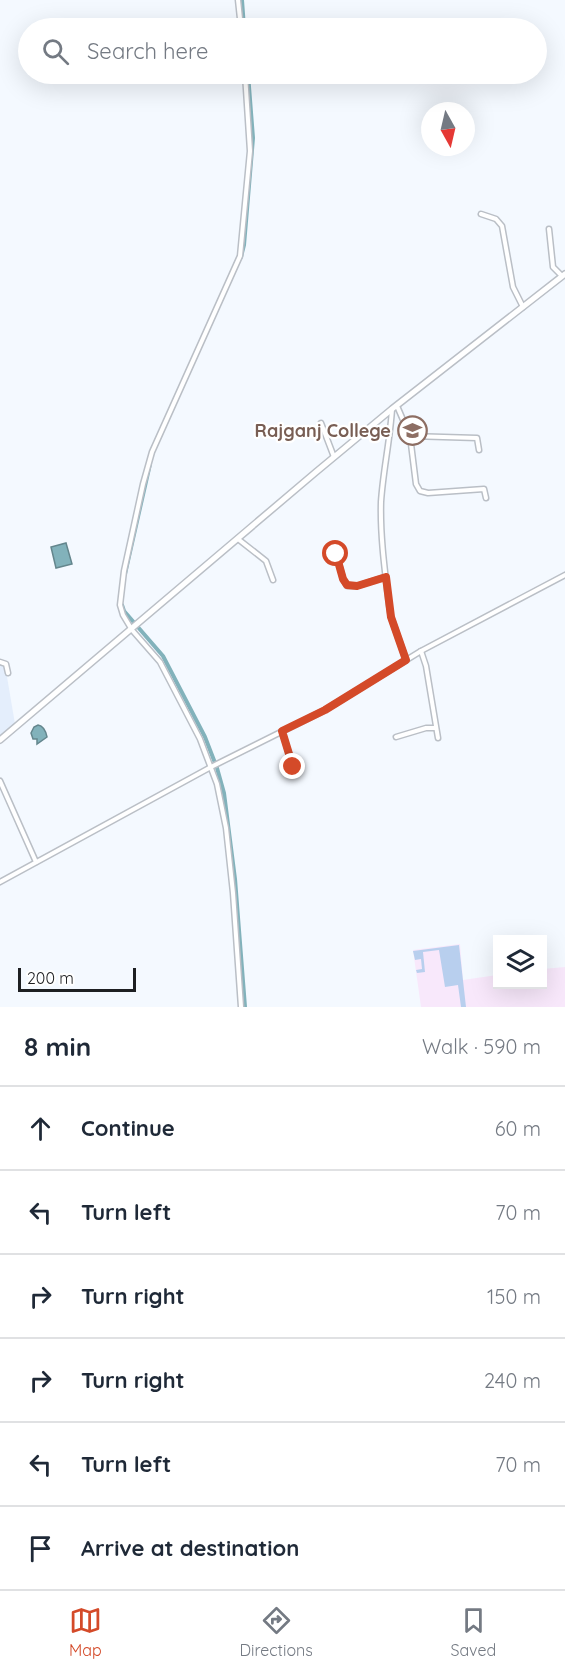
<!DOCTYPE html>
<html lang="en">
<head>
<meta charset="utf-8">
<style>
	:root { --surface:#fff; --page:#f2f2f3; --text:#1f2937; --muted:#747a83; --line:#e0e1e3; --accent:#d44a29 }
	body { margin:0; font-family:Quicksand,sans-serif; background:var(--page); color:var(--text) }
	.controls { position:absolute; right:18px; bottom:18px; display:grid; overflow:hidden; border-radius:0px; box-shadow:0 6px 24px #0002 }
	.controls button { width:54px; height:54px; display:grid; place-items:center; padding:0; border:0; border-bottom:2px solid var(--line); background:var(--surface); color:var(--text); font:30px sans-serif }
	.compass { position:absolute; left:421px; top:102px; width:54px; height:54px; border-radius:50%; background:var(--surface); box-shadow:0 6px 24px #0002; rotate:172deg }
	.scale { position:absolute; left:18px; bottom:15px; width:118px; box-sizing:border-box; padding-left:6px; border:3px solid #1d1f22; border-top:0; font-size:16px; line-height:21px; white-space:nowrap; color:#1d1f22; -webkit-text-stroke:4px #fff; paint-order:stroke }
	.stop { position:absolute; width:18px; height:18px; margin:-14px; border:4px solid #d44a29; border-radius:50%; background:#fff }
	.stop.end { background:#d44a29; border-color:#fff; box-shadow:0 2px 6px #0008 }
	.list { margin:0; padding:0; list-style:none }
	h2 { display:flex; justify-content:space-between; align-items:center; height:78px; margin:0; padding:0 24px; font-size:26px }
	h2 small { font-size:20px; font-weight:400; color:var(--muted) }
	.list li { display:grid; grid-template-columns:39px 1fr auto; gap:18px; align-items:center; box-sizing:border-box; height:84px; padding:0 24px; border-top:2px solid var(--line) }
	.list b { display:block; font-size:22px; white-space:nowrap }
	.list em { font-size:20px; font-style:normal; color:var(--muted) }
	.icon { flex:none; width:33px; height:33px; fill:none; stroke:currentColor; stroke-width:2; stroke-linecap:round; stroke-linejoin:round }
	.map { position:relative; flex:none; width:565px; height:1007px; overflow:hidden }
	.search { position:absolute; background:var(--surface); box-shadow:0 6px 24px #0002; left:18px; right:18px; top:18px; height:66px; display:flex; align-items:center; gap:15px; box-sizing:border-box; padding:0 21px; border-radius:33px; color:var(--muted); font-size:22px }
	.sheet { height:582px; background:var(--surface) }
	nav { display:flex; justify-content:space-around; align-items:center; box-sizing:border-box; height:84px; border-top:2px solid var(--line); background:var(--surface); font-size:16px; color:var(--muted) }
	nav a { display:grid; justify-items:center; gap:3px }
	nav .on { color:var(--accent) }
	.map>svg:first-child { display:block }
</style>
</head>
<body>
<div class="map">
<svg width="565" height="1007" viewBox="0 0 565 1007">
	<rect width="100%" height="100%" fill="#f4f9ff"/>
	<polygon fill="#f8e8fb" points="460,944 463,980 497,975 498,984 542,984 543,969 565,967 565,1007 421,1007 413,950"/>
	<polygon fill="#e4eefc" points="0,664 5,665 15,724 0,737"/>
	<polygon fill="#b8cfee" points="459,945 466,1007 461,1007 458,985 445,987 439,950 423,952 425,972 417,973 416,970 422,969 421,959 415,960 413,951"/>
	<g fill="#82b2bb" stroke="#64868d" stroke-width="1.5">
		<polygon points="66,543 72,564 56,568 51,547"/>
		<path d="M38,725C44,726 46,732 47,737L37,744V739H33L31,733L34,727Z"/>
	</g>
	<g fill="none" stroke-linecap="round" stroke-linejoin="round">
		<g stroke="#82b2bb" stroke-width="4">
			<polyline points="242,0 244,28"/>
			<polyline points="241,257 244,245 253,138 248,74"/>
			<polyline points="125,574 150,464"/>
			<polyline points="122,605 124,611 163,656 205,737 217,768 224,793 235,879 245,1007"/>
		</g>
		<defs>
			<g id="minor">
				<polyline points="238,0 241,28"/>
				<polyline points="481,214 496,219 502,226 513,287 523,307"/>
				<polyline points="549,229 553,267 562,276"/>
				<polyline points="397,406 410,436 477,438 479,450"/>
				<path d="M392,409C390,441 383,471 381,502C380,536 385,572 389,605L391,617L406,660"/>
				<polyline points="321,423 334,457"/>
				<polyline points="410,436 416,484 420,491 428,493 484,489 486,498"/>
				<polyline points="238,539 266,561 273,580"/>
				<polyline points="336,553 343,579 347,586 357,586 385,577"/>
				<polyline points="421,651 426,666 438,738"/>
				<polyline points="0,662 6,664 8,673"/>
				<polyline points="282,731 293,767"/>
				<polyline points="396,737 426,728 435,728"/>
				<polyline points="0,781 36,862"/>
				<polyline points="0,882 211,767 325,710 421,651 565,575"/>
				<polyline points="241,1007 233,893 226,828 217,784 200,739 160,662 132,630 123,615 120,605 124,571 143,484 152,452 240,256 250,151 245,74"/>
			</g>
			<polyline id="tertiary" points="0,740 316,472 392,409 565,274"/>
		</defs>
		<use href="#minor" stroke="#babfc6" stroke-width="7"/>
		<use href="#tertiary" stroke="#babfc6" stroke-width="8"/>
		<use href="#minor" stroke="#fff" stroke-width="4"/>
		<use href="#tertiary" stroke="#fff" stroke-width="5"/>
	</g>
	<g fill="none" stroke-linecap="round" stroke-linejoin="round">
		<polyline stroke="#d44a29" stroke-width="8" points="293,767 282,731 325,710 406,660 391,617 386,577 357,586 347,585 343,579 336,554"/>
	</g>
	<defs>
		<symbol id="university-ring" viewBox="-11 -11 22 22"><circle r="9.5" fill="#fff" stroke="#8d6e63" stroke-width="1.5"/><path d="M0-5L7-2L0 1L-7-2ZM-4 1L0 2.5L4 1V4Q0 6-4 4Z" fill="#8d6e63"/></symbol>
	</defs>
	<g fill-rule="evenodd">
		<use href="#university-ring" x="396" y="414" width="33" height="33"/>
	</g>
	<g text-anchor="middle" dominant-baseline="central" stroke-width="4.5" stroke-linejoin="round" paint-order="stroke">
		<g font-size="18" font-weight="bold" fill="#785e54" stroke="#fff" text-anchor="end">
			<text x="391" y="430">Rajganj College</text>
		</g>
	</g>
</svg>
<div class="controls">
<button><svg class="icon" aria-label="layers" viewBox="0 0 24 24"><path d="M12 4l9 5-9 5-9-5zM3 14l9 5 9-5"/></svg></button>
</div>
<svg class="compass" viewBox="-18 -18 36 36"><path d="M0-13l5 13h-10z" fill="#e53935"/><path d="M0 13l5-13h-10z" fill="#747a83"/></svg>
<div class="scale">200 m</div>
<div class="stop" style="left:336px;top:554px"></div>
<div class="stop end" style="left:293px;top:767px"></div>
<div class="search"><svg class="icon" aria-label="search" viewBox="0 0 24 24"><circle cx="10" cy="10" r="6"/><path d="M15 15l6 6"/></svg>Search here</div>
</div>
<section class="sheet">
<h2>8 min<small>Walk · 590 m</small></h2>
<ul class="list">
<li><svg class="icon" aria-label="ahead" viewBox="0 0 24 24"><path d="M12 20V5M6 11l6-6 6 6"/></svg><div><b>Continue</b></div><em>60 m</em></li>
<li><svg class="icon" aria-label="left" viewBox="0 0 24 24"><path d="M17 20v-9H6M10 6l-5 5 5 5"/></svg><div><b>Turn left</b></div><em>70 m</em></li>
<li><svg class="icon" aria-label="right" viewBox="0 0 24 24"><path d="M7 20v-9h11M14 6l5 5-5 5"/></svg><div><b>Turn right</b></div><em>150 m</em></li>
<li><svg class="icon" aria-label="right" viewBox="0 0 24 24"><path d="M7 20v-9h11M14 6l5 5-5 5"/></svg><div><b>Turn right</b></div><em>240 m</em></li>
<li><svg class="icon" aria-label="left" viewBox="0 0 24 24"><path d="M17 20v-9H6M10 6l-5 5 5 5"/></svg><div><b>Turn left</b></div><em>70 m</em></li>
<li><svg class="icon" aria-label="arrive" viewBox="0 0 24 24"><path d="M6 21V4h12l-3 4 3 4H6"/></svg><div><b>Arrive at destination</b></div></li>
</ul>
</section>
<nav>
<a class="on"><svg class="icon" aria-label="map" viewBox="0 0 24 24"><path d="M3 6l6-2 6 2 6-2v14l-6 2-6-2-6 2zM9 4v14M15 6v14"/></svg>Map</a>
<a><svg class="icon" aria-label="directions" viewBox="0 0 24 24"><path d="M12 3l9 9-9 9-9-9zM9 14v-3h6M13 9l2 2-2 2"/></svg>Directions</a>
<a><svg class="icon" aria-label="saved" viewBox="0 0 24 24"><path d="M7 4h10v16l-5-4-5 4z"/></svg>Saved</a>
</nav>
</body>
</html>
